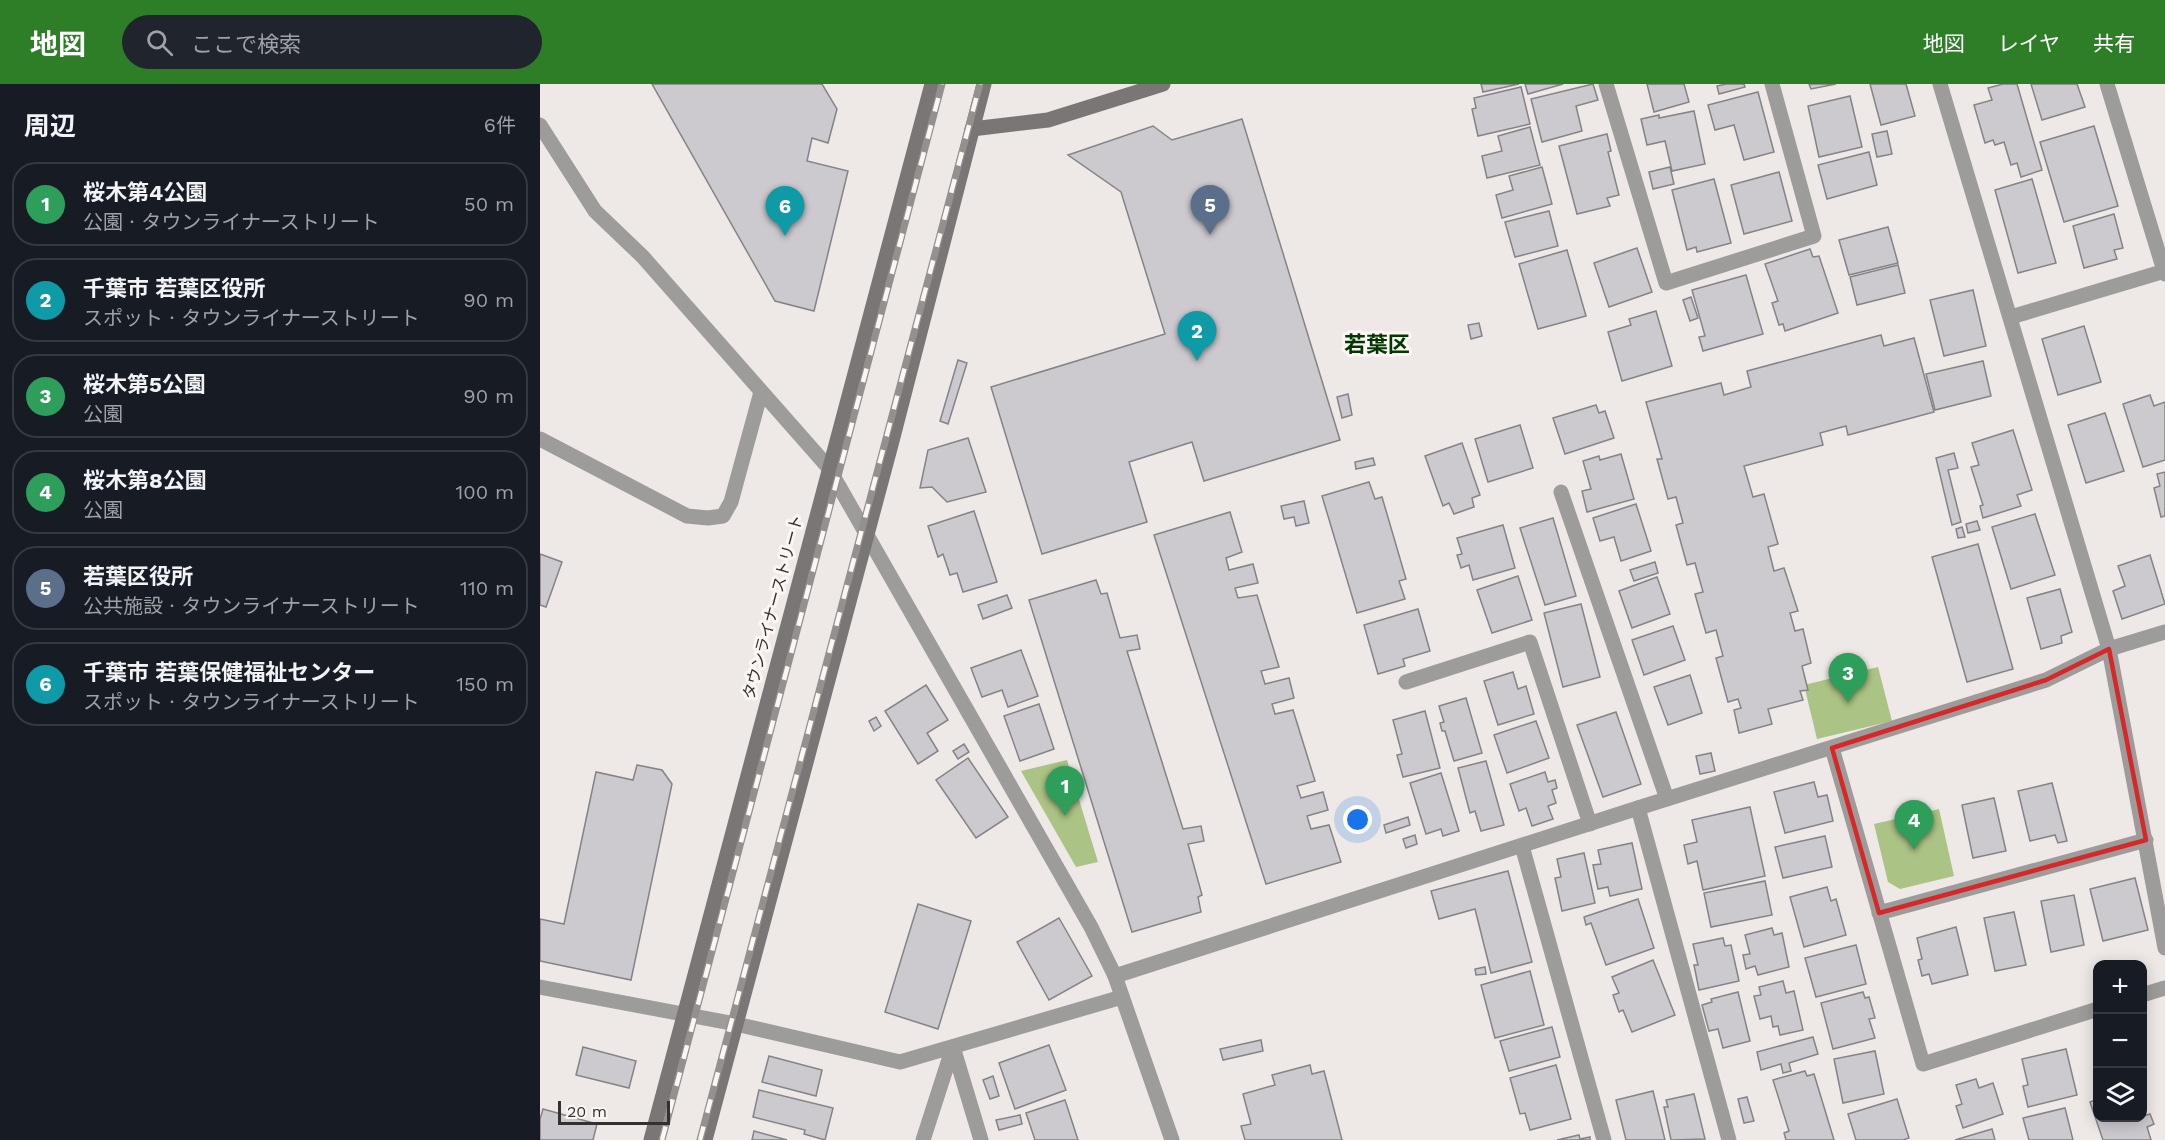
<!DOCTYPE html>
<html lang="ja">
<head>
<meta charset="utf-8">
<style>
	:root { --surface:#171b24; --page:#20242c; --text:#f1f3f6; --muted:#9ea1a6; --line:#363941; --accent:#2e7e28 }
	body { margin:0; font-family:"Work Sans","Noto Sans JP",sans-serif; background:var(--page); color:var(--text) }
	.controls { position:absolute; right:18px; bottom:18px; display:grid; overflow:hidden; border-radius:12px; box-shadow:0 3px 15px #0003 }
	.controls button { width:54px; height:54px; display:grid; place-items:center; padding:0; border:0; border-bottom:2px solid var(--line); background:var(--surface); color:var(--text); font:30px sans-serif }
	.scale { position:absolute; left:18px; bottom:15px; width:112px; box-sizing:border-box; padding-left:6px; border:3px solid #333130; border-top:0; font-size:16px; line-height:21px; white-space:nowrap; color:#333130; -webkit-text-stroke:4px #fbf6f4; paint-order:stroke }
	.you { position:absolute; left:818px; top:736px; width:21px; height:21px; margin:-15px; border:4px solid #fff; border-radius:50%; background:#1a73e8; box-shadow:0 0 0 9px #1a73e833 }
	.badge { display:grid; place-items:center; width:39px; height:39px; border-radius:50%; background:var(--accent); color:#fff; font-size:20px; font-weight:700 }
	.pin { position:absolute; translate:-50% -50px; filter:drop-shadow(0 2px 3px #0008) }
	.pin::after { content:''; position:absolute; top:32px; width:21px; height:18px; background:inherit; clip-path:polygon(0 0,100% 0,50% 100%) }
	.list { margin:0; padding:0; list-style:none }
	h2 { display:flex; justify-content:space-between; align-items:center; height:78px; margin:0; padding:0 24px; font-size:26px }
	h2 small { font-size:20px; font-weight:400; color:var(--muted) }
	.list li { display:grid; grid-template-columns:39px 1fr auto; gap:18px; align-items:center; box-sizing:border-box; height:84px; margin:0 12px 12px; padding:0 12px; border:2px solid var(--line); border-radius:24px }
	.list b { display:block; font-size:22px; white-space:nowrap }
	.list p { margin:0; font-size:20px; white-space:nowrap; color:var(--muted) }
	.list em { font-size:20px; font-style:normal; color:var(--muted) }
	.icon { flex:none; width:33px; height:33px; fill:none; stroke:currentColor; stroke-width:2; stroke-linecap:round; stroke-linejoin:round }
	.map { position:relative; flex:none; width:1625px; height:1056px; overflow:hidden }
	header { display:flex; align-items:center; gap:36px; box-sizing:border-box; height:84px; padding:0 30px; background:var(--accent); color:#fff }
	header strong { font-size:28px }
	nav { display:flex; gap:33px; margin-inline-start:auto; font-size:21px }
	.search { width:420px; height:54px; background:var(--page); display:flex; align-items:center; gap:15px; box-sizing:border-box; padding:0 21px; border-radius:33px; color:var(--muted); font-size:22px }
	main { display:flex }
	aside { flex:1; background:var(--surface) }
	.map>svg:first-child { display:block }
</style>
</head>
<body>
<header>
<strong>地図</strong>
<div class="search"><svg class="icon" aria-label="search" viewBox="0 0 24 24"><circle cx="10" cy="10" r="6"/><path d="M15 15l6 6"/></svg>ここで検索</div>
<nav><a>地図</a><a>レイヤ</a><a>共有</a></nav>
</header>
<main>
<aside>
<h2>周辺<small>6件</small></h2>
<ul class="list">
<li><span class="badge" style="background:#2e9e5b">1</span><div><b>桜木第4公園</b><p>公園 · タウンライナーストリート</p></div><em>50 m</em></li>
<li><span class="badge" style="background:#0f9aa8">2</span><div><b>千葉市 若葉区役所</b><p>スポット · タウンライナーストリート</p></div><em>90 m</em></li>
<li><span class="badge" style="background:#2e9e5b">3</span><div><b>桜木第5公園</b><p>公園</p></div><em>90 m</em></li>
<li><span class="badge" style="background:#2e9e5b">4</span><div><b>桜木第8公園</b><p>公園</p></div><em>100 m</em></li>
<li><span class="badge" style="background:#5c6f8a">5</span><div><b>若葉区役所</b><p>公共施設 · タウンライナーストリート</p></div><em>110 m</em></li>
<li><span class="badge" style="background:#0f9aa8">6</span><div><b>千葉市 若葉保健福祉センター</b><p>スポット · タウンライナーストリート</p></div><em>150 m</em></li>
</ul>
</aside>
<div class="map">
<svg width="1625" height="1056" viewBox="0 0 1625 1056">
	<rect width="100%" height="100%" fill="#eee9e6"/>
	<g fill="#abc384">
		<polygon points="1338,583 1352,637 1277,655 1264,601"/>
		<polygon points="527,676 558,778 536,783 481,687"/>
		<polygon points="1399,725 1414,792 1360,805 1348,798 1334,740"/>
	</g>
	<g fill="#cccacf" stroke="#858387" stroke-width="1.5">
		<polygon points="112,0 282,0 297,25 288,59 272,54 267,77 308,87 274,227 235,217"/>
		<polygon points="941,0 979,0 943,8"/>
		<polygon points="985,0 1023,0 988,10"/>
		<polygon points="1053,0 1058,16 1036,22 1042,47 1002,58 991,15"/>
		<polygon points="1107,0 1144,0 1149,18 1114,28"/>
		<polygon points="1186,0 1204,0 1205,3 1179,10 1177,2"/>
		<polygon points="1269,0 1296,0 1271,5"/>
		<polygon points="1330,0 1366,0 1375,32 1341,41"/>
		<polygon points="1463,0 1477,0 1502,86 1481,93 1477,79 1471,81 1464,58 1455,61 1453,56 1445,59 1434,21 1452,16 1448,4"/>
		<polygon points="1491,0 1537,0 1545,23 1502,36"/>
		<polygon points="981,3 990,40 938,52 932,25 936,24 934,14"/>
		<polygon points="1218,8 1234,68 1204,76 1194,41 1175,46 1168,21"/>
		<polygon points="1310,12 1322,63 1279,73 1268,22"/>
		<polygon points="1154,27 1165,80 1132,87 1125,57 1107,61 1101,35 1119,31 1119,34"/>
		<polygon points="702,35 800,356 664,397 652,358 589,378 607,438 502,470 451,303 625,250 581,108 528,71 613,42 632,56"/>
		<polygon points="1554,42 1578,122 1524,138 1500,58"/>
		<polygon points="990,43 1000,81 947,94 942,72 962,67 958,52"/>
		<polygon points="1347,47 1352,70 1337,73 1332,50"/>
		<polygon points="1067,50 1071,67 1068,68 1079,111 1067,114 1070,122 1037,130 1019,62"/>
		<polygon points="1329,68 1337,101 1287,115 1278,81"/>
		<polygon points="1002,83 1012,120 962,134 956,111 973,106 969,92"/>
		<polygon points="1130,83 1134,100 1113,105 1109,88"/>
		<polygon points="1239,88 1252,137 1204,150 1191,101"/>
		<polygon points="1174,95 1191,159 1157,168 1156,163 1147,166 1132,106"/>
		<polygon points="1492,95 1516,179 1478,189 1455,106"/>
		<polygon points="1009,127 1018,162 975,173 965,138"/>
		<polygon points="1574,130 1583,164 1574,166 1577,175 1544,184 1533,142"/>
		<polygon points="1348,143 1358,179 1309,191 1299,156"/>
		<polygon points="1097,164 1112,208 1069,223 1054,179"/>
		<polygon points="1270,165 1273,173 1279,172 1298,229 1245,247 1243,240 1239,241 1232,219 1238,217 1225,180"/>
		<polygon points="1027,166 1046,232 998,245 979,180"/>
		<polygon points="1358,181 1365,209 1317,221 1310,193"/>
		<polygon points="1206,191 1223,250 1163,267 1159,253 1165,252 1152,206"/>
		<polygon points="1433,206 1446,262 1404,272 1390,216"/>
		<polygon points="1151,213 1158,234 1150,237 1143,216"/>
		<polygon points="1116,227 1132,282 1082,297 1068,248 1091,241 1089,235"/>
		<polygon points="939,239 942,252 931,255 928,241"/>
		<polygon points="1544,242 1561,298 1518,311 1502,255"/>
		<polygon points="1341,251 1344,262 1374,254 1394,328 1308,351 1306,342 1280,349 1283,361 1204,382 1213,413 1224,410 1238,460 1228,463 1234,487 1244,484 1258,527 1250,529 1255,547 1263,545 1271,579 1262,582 1268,606 1260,607 1263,616 1228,625 1232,640 1199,649 1194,626 1201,624 1198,615 1188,618 1176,574 1183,572 1176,546 1166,549 1155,510 1163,508 1155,479 1147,481 1136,441 1143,439 1136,413 1128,415 1117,375 1122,375 1106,318 1181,299 1184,311 1211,303 1207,287"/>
		<polygon points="418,276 427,279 408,340 400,337"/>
		<polygon points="1443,277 1451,312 1395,326 1386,290"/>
		<polygon points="808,310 812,331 802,334 797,313"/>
		<polygon points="1610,311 1614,322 1625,318 1625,376 1603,383 1583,320"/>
		<polygon points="1056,321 1059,329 1065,327 1074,354 1025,370 1013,334"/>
		<polygon points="1565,329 1584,387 1546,399 1528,341"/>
		<polygon points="980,341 993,384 948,398 935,355"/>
		<polygon points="1473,346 1492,406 1477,411 1481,422 1443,434 1440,422 1443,421 1431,383 1439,381 1432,359"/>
		<polygon points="428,354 446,408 407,418 392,403 380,404 388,366"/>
		<polygon points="922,359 940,411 932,414 934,423 914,430 909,419 903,422 885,372"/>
		<polygon points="1414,369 1418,384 1408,386 1421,438 1412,441 1396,374"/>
		<polygon points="1081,370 1094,415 1047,428 1042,407 1051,405 1043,377 1059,372 1060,376"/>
		<polygon points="833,374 835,381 816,385 815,378"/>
		<polygon points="1625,388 1625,432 1621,433 1614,404 1620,402 1617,390"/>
		<polygon points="829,398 835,415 842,413 866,495 859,497 865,515 817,529 782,412"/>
		<polygon points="764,417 769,439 756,442 754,433 744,435 741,422"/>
		<polygon points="1096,420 1111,467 1081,477 1074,453 1060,457 1053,434"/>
		<polygon points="434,427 457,498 423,508 417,489 410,491 403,470 398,473 388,442"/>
		<polygon points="690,428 702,468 686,474 689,486 713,480 718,499 695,504 698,514 717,511 739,583 721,587 725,600 749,594 754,614 732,620 735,630 753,626 775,697 757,702 761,714 783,708 788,726 767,732 771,745 789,741 801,778 726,800 614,451"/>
		<polygon points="1495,430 1515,491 1471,505 1452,443"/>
		<polygon points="1013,434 1036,512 1005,521 980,444"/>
		<polygon points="1437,437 1440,446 1428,449 1426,440"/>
		<polygon points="963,441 975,484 933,496 929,481 921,484 917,471 922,470 917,454"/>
		<polygon points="1422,443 1425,453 1418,454 1416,445"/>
		<polygon points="1438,460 1473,585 1427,598 1392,473"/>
		<polygon points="0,470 22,478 6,523 0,521"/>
		<polygon points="1610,471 1625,520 1582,535 1573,507 1585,502 1578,482"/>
		<polygon points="1115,478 1118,489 1094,497 1090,486"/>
		<polygon points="978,492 992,536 952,549 937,506"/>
		<polygon points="1117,493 1130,530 1092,544 1079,507"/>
		<polygon points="556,496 561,510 567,509 580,554 597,551 600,565 587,567 643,745 661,742 664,757 648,760 662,811 658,813 661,828 592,848 489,516"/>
		<polygon points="1520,505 1532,548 1521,552 1522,559 1501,565 1487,514"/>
		<polygon points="467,511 472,524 443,535 438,521"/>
		<polygon points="1041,520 1060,593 1023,603 1004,529"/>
		<polygon points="878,525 890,567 863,575 865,582 838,590 824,541"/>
		<polygon points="1133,542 1145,576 1104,591 1092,556"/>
		<polygon points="481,566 498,612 468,623 462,606 442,613 431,584"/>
		<polygon points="973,588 978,605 986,602 994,630 958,641 944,597"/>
		<polygon points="1150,591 1162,629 1128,641 1114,603"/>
		<polygon points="386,601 408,636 387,649 398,667 378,680 345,627"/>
		<polygon points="926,614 942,669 914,677 905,647 902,647 900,639 904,638 899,622"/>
		<polygon points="499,620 514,665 480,677 464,632"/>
		<polygon points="885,627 900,684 863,693 857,671 862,670 853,636"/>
		<polygon points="1076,628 1101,700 1063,713 1037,641"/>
		<polygon points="336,633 341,642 334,647 329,637"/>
		<polygon points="996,637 1009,674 967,689 954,651"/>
		<polygon points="424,660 429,668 418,675 413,667"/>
		<polygon points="1171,669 1175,687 1160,690 1156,672"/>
		<polygon points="428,674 468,733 436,754 396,696"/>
		<polygon points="946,677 964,741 941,747 935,727 930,729 918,684"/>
		<polygon points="97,681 122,686 132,700 91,896 0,877 0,835 24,840 56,688 93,696"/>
		<polygon points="1005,688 1008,698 1015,696 1017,704 1012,706 1016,719 1008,722 1013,735 992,742 986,724 979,727 970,700"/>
		<polygon points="901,689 919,747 903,752 901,745 886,750 870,699"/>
		<polygon points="1274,698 1278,713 1287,711 1293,737 1245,749 1234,708"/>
		<polygon points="1512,699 1527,757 1518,759 1515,751 1490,757 1478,707"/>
		<polygon points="1454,714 1466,767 1433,774 1422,721"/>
		<polygon points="1210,723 1225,792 1163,806 1157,777 1148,780 1144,761 1157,758 1152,736"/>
		<polygon points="868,733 870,741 846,749 844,741"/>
		<polygon points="875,751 877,760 866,764 863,755"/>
		<polygon points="1285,752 1292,783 1243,794 1235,763"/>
		<polygon points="1092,759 1102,805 1070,812 1068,803 1058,805 1053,781 1061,780 1058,766"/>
		<polygon points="1044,769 1055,819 1022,827 1015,794 1021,793 1017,775"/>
		<polygon points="968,787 992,878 951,889 935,825 899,835 891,807"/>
		<polygon points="1595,794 1608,846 1563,857 1550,805"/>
		<polygon points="1225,797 1232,831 1171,843 1164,809"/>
		<polygon points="1287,803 1291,817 1296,815 1306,851 1264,863 1250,813"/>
		<polygon points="1534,811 1544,861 1511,868 1501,817"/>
		<polygon points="1098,815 1114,864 1066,881 1051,839 1046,841 1044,833"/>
		<polygon points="378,820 431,837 398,945 345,928"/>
		<polygon points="1474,828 1486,881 1455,887 1444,834"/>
		<polygon points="519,834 552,892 509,916 477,858"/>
		<polygon points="1416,843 1428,891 1392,900 1389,890 1382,892 1378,876 1382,875 1377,854"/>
		<polygon points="1232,844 1234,851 1242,849 1249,883 1218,891 1215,882 1206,885 1203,871 1210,870 1205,851"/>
		<polygon points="1183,854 1185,862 1191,861 1199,897 1159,906 1154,881 1158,881 1153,860"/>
		<polygon points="1316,861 1326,900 1276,913 1265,874"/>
		<polygon points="1113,876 1135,931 1092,948 1083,926 1079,928 1073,911 1079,909 1072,893"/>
		<polygon points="945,883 946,890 936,891 935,885"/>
		<polygon points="990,887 1004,941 955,954 941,901"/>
		<polygon points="1243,897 1246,909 1254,907 1263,946 1240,951 1238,942 1233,943 1231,932 1220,935 1214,912 1221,911 1219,903"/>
		<polygon points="1198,908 1210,957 1183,964 1178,945 1169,947 1162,921 1172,918 1171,915"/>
		<polygon points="1323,908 1325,914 1329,913 1335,934 1329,935 1335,954 1293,965 1281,919"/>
		<polygon points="1012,943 1020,973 969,987 960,957"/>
		<polygon points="1273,953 1278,970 1249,979 1251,987 1243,989 1241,980 1221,986 1217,968"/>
		<polygon points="721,956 723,967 683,976 680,965"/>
		<polygon points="509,961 526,1006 475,1025 459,979"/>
		<polygon points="43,963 96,977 89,1004 36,991"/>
		<polygon points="1526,965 1537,1011 1488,1023 1483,1002 1488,1001 1482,975"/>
		<polygon points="1335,967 1344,1010 1303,1019 1294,975"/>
		<polygon points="229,972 282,986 276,1012 222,998"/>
		<polygon points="770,981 772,990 784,987 802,1056 705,1056 701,1042 711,1040 703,1010 735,1001 732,991"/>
		<polygon points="1016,981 1031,1035 990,1046 985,1029 980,1030 970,994"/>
		<polygon points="1265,987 1267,992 1274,990 1294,1056 1246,1056 1244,1049 1249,1047 1233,996"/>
		<polygon points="453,992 459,1012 450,1015 443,996"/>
		<polygon points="1436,995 1439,1004 1453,999 1463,1030 1423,1044 1416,1022 1422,1020 1416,1001"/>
		<polygon points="219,1006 293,1024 285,1056 264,1050 265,1046 213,1033"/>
		<polygon points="1113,1007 1125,1056 1086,1056 1076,1016"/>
		<polygon points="1154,1010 1165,1055 1131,1056 1124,1023 1128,1023 1126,1016"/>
		<polygon points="1207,1013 1214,1037 1204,1039 1198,1015"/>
		<polygon points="1357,1015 1369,1054 1363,1056 1316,1056 1308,1030"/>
		<polygon points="1558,1015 1558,1034 1602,1034 1602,1030 1603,1032 1610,1030 1614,1040 1607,1043 1611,1056 1563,1056 1550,1018"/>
		<polygon points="525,1016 538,1056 495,1056 486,1029"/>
		<polygon points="1525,1024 1533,1056 1489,1056 1483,1034"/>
		<polygon points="3,1025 57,1040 53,1056 0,1056 0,1035"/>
		<polygon points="480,1031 482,1040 459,1046 456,1036"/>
		<polygon points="1452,1045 1455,1056 1415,1056"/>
		<polygon points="214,1047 247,1056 212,1056"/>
		<polygon points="1039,1051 1040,1055 1050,1053 1050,1056 1017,1056"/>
	</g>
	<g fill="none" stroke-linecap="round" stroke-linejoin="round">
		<g stroke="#9e9b9b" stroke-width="15">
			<polyline points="1066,0 1126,199 1274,152 1232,0"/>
			<polyline points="1400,0 1569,565 1625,864"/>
			<polyline points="1567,0 1625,190"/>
			<polyline points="0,41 55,127 103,173 288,383 551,843 575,892 632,1056"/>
			<polyline points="1471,233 1625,187"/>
			<polyline points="0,355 147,432 168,434 183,432 191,418 221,308"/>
			<polyline points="1021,408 1127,715"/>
			<polyline points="866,598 990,558 1050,740"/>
			<polyline points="1292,664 1383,980 1558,925"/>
			<polyline points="1098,724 1189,1056"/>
			<polyline points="982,762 1064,1056"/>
			<polyline points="1339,829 1606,756"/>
			<polyline points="575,892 1098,724 1506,596 1569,565 1625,548"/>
			<polyline points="0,903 196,940 360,978 582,913"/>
			<polyline points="1602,911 1625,904"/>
			<polyline points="383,1056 413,963 441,1056"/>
		</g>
		<g stroke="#797675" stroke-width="15">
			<polyline points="432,45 508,36 623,0"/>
			<polyline points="111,1056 392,0"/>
			<polyline points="165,1056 352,357 444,0"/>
		</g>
		<defs>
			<g id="rail">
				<polyline points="122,1056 402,0"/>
				<polyline points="160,1056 440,0"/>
			</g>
		</defs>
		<use href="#rail" stroke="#94908e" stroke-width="7"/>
		<use href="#rail" stroke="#fbf6f4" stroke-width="4.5" stroke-dasharray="14" stroke-linecap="butt"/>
	</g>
	<path fill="none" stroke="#d62828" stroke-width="4.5" stroke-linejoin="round" d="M1569,565L1606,756L1339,829L1292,664L1506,596Z"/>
	<g text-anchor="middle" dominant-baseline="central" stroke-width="6" stroke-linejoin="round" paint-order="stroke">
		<g font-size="16" fill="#333130" stroke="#fbf6f4">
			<text transform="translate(233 523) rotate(-75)">タウンライナーストリート</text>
		</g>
		<g font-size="22" font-weight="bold" fill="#013700" stroke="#fbf6f4">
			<text x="837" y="260">若葉区</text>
		</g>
	</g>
</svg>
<div class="controls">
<button>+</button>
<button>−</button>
<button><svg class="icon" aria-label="layers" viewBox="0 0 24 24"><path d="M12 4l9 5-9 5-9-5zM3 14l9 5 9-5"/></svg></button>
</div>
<div class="scale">20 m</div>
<div class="you"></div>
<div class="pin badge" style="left:525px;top:732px;background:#2e9e5b">1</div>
<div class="pin badge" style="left:657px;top:277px;background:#0f9aa8">2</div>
<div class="pin badge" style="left:1308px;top:619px;background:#2e9e5b">3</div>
<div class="pin badge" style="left:1374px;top:766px;background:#2e9e5b">4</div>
<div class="pin badge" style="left:670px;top:151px;background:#5c6f8a">5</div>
<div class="pin badge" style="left:245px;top:152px;background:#0f9aa8">6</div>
</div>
</main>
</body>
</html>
